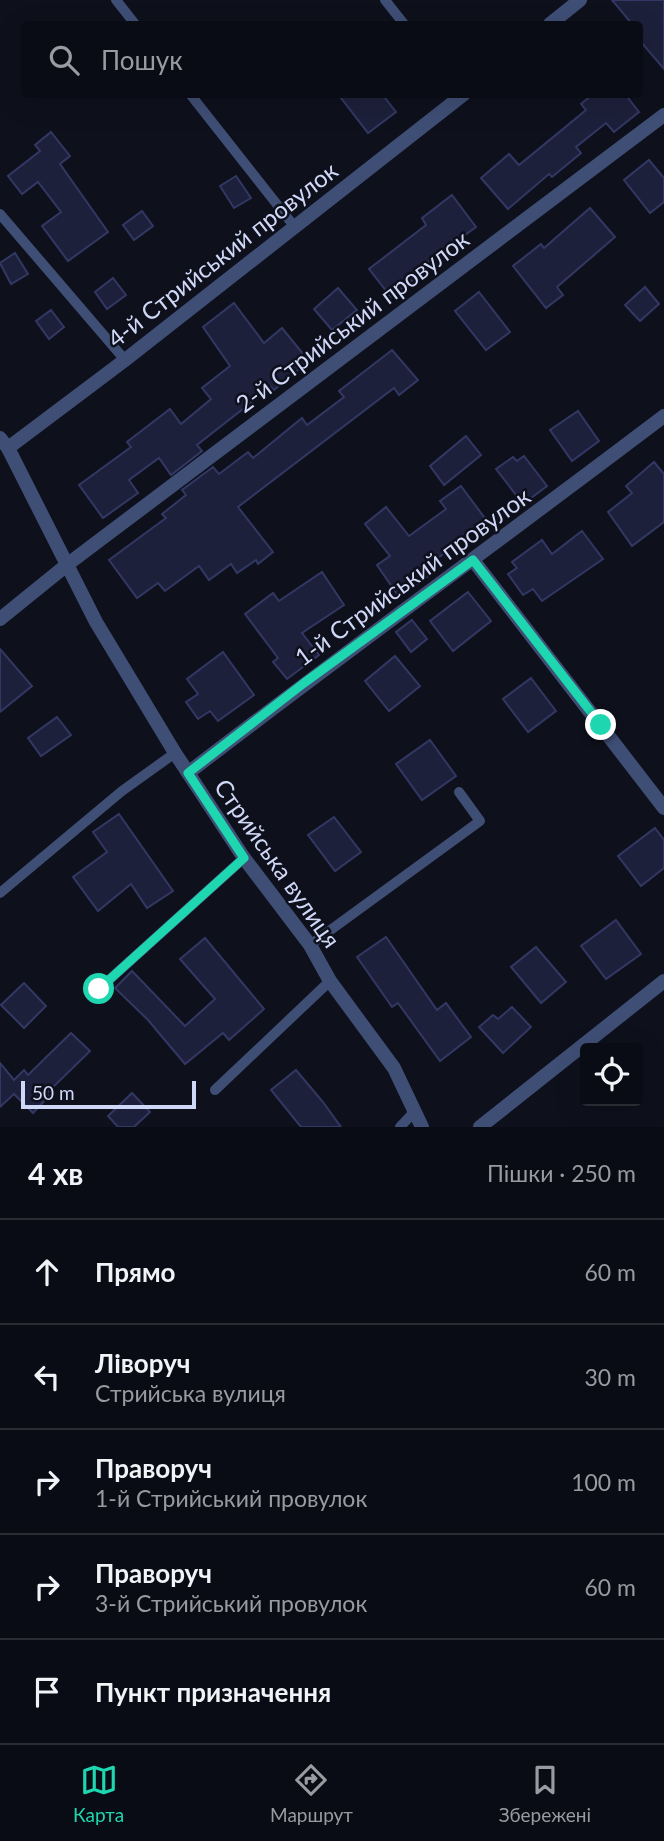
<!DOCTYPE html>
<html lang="uk">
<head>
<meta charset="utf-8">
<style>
	:root { --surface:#0a0c15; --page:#181a22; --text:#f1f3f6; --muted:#999ba0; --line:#2a2c34; --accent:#1ed6af }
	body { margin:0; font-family:Lato,sans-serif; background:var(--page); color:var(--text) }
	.controls { position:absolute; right:21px; bottom:21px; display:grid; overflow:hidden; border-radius:7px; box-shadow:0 7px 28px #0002 }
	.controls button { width:63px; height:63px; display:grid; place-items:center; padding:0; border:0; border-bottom:2px solid var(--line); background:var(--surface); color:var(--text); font:35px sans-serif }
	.scale { position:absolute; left:21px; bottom:18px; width:175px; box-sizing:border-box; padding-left:7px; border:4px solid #d0d8f8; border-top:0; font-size:19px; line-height:24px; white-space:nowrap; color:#d0d8f8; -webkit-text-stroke:5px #0e101c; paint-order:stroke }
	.stop { position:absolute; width:21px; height:21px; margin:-16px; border:5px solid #1ed6af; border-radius:50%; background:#fff }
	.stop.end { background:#1ed6af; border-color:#fff; box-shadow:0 2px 7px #0008 }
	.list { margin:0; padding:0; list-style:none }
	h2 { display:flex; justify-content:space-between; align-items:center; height:91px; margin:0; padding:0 28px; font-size:30px }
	h2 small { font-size:23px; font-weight:400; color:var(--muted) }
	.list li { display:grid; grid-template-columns:46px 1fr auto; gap:21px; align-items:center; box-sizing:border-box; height:105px; padding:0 28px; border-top:2px solid var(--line) }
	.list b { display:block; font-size:26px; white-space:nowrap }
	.list p { margin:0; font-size:23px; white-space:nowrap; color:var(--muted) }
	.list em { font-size:23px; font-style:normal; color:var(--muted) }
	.icon { flex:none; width:38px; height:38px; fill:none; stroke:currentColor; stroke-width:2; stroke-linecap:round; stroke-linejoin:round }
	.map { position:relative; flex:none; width:664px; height:1127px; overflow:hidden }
	.search { position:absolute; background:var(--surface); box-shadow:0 7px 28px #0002; left:21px; right:21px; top:21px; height:77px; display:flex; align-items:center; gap:18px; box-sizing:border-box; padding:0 24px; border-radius:7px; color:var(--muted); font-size:26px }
	.sheet { height:616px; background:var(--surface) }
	nav { display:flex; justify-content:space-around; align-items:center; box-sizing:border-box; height:98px; border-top:2px solid var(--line); background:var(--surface); font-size:19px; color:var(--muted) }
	nav a { display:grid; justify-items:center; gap:4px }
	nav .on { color:var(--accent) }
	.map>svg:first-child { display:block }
</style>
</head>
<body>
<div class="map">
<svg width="664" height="1127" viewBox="0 0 664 1127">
	<rect width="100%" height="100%" fill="#0e101c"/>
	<g fill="#1d203a" stroke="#323863" stroke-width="2">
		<polygon points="612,0 664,0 664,69 640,41 640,24 632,24"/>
		<polygon points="338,94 382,94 396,112 368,133"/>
		<polygon points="593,94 625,94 639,112 614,132 606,123 576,147 581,153 552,177 549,174 508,209 481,178 509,154 519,165 586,110 581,104"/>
		<polygon points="51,132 70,156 60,164 108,232 68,261 42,226 61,212 38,182 22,194 8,176 40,151 35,145"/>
		<polygon points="649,160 664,178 664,202 650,213 624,180"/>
		<polygon points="236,176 251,198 234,208 220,186"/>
		<polygon points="452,195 476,227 422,266 425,270 391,297 369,269 426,225 422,218"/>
		<polygon points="590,208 615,237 557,287 563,295 546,308 513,266 541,244 544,248"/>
		<polygon points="142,211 153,226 134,240 123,225"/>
		<polygon points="15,253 28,274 11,284 0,263"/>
		<polygon points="113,278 126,295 107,309 95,292"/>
		<polygon points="645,287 659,304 640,321 625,305"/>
		<polygon points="338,288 357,310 332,330 314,309"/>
		<polygon points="479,292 510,332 486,350 455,311"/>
		<polygon points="234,303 264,343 282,328 309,361 274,390 271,387 197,445 202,451 171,475 159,458 129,480 138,493 103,518 79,485 131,447 127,442 170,409 181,424 211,399 202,388 230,366 203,327"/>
		<polygon points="51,310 64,327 49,339 36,321"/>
		<polygon points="392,350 418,380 399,395 394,388 238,507 273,552 258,564 256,560 237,573 231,564 209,580 199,566 165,591 158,583 137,598 109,560 166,518 162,514 186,495 182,490 213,467 219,474 248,452 253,458 302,418 307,425 344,397 339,391"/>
		<polygon points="578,411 599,441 572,461 550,430"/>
		<polygon points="466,436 481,455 444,485 430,466"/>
		<polygon points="524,456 547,486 523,504 496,469 513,457 517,461"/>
		<polygon points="654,462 664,474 664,522 632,546 608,512 632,493 626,486"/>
		<polygon points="461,486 487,521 426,567 431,574 399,597 377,565 390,556 365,524 386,507 409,536 446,509 440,501"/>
		<polygon points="582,531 603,559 542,601 533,589 523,595 508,574 517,568 512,562 542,540 552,554"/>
		<polygon points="322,572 344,605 302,633 319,655 287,679 273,662 278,658 245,614 273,593 279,601"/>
		<polygon points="468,592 491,621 453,651 430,621"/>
		<polygon points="412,620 427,639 411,652 396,632"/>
		<polygon points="0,649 32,686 0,712"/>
		<polygon points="223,652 254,695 218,721 210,711 198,719 186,702 198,694 187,679"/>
		<polygon points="395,656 420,686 389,711 365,681"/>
		<polygon points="531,678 556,711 528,732 503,699"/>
		<polygon points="57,717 71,735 41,756 28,738"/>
		<polygon points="430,740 456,776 422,800 396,764"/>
		<polygon points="119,814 173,891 147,908 131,884 98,911 73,877 107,852 93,832"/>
		<polygon points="334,817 361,852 335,871 308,835"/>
		<polygon points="655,828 664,840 664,868 641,886 618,856"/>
		<polygon points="616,920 641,954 606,979 581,946"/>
		<polygon points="386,937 437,1010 446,1003 471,1037 440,1061 398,1003 392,1007 357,957"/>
		<polygon points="205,938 264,1009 229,1040 223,1033 185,1064 148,1020 115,988 132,971 185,1026 215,999 180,959"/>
		<polygon points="536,947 566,982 541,1003 511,967"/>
		<polygon points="24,983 46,1006 24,1028 1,1005"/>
		<polygon points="512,1007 531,1027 503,1053 479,1027 493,1015 498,1019"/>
		<polygon points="71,1033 90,1051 46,1094 49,1096 33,1113 14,1094 0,1107 0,1063 14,1080 24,1070 28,1075"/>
		<polygon points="296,1070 323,1102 341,1127 301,1127 271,1090"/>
		<polygon points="132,1093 150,1112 134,1127 118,1127 108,1116"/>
	</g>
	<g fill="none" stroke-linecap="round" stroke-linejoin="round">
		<g stroke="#3f4e75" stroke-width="10">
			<polyline points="116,0 135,24"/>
			<polyline points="385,0 404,24"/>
			<polyline points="190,94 294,226"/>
			<polyline points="0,214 125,360"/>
			<polyline points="0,893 122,791 175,753"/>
			<polyline points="310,945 480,821 459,792"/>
			<polyline points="99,989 244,858"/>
			<polyline points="215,1090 330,981"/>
			<polyline points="400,1127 415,1111"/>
		</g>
		<g stroke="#3f4e75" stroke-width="14">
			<polyline points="550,24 580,0"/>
			<polyline points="0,438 8,448 96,622 175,753 244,858 310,945 330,981 394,1068 422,1127"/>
			<polyline points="8,448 125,360 464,94"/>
			<polyline points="473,560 664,808"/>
			<polyline points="0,619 68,564 664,115"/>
			<path d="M188,773C345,652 506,536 664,416"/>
			<polyline points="480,1127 664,981"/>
		</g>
	</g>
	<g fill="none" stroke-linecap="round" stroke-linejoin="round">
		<polyline stroke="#1ed6af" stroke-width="9" points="99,989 244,858 188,773 304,683 473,560 601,725"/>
	</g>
	<g text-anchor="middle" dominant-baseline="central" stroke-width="5" stroke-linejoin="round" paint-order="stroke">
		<g font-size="24" fill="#d0d8f8" stroke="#0e101c">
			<text transform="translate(222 254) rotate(-38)">4-й Стрийський провулок</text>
			<text transform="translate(352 321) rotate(-37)">2-й Стрийський провулок</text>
			<text transform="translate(412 576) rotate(-36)">1-й Стрийський провулок</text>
			<text transform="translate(278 863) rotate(55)">Стрийська вулиця</text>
		</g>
	</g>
</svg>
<div class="controls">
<button><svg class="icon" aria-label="locate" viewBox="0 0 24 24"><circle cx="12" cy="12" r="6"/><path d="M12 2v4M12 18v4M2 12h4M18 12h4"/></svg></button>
</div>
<div class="scale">50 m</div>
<div class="stop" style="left:99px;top:989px"></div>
<div class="stop end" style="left:601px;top:725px"></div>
<div class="search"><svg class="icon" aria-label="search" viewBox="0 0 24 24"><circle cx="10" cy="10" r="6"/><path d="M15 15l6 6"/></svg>Пошук</div>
</div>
<section class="sheet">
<h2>4 хв<small>Пішки · 250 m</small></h2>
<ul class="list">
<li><svg class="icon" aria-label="ahead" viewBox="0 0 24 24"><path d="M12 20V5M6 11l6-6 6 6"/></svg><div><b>Прямо</b></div><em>60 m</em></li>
<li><svg class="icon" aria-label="left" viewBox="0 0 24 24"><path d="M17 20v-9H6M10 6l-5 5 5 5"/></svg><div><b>Ліворуч</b><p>Стрийська вулиця</p></div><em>30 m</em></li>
<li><svg class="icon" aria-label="right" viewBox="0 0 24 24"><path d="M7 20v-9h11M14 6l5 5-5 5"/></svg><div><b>Праворуч</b><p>1-й Стрийський провулок</p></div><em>100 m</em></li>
<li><svg class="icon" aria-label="right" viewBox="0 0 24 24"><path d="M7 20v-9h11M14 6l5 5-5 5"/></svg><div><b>Праворуч</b><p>3-й Стрийський провулок</p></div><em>60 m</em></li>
<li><svg class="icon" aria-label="arrive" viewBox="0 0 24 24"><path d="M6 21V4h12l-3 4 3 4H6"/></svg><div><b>Пункт призначення</b></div></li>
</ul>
</section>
<nav>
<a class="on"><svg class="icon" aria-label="map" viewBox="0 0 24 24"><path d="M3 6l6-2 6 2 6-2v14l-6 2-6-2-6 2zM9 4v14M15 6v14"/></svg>Карта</a>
<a><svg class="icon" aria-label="directions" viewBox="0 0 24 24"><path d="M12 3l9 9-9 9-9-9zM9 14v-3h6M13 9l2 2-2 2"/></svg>Маршрут</a>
<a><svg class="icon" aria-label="saved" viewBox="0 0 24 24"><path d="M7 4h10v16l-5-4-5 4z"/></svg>Збережені</a>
</nav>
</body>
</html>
